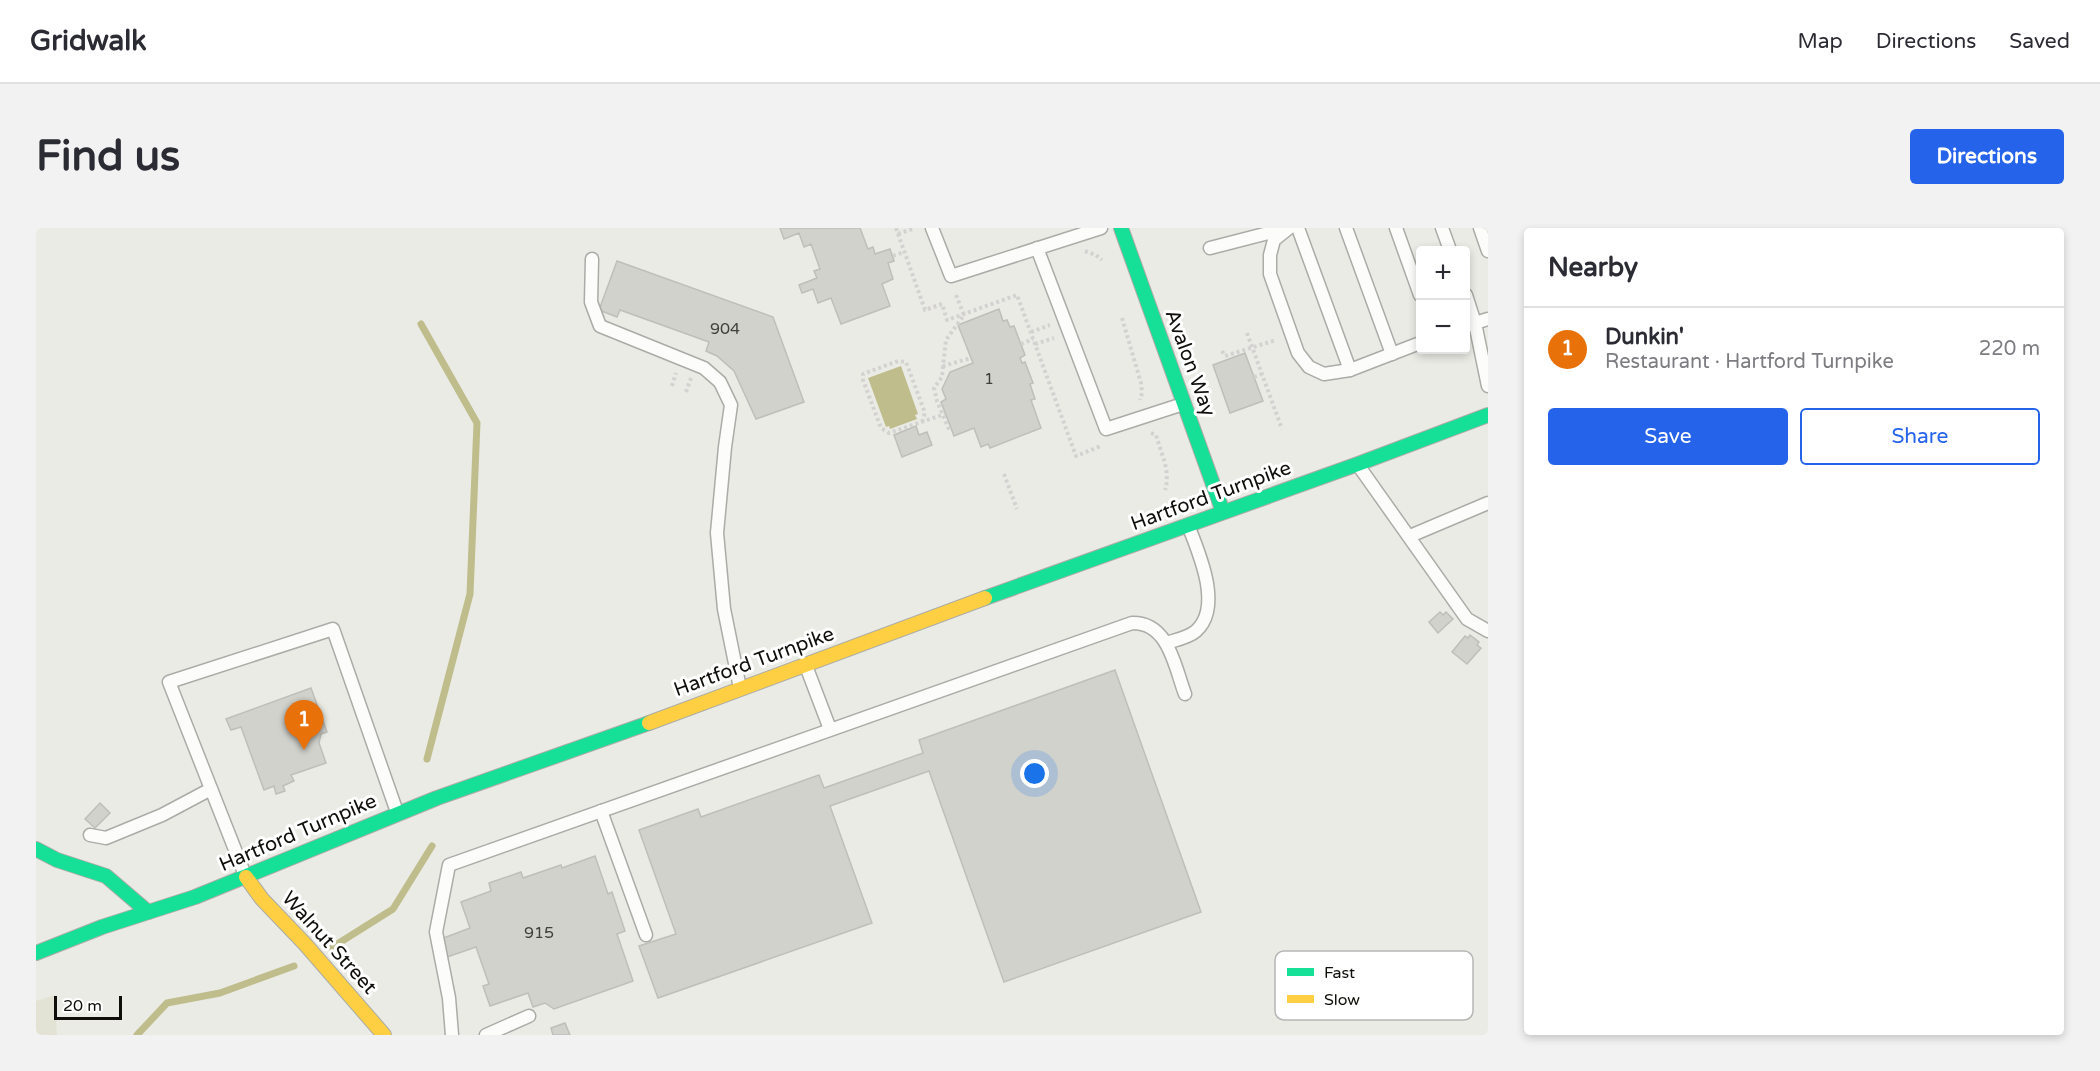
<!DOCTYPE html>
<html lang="en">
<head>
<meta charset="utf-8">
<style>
	:root { --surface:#fff; --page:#f2f2f3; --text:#2b2b33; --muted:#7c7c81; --line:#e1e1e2; --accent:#2563eb }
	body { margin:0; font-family:"Varela Round",sans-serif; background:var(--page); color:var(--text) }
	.controls { position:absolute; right:18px; top:18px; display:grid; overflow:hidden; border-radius:6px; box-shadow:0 3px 9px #0003 }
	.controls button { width:54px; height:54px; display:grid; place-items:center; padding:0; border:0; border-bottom:2px solid var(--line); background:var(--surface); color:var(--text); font:30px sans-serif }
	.scale { position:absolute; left:18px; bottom:15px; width:68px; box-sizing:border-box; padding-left:6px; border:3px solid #0f0e0a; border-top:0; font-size:16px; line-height:21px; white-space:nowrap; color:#0f0e0a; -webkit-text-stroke:4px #fff; paint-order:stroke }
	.you { position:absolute; left:999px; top:546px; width:21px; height:21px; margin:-15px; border:4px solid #fff; border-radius:50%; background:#1a73e8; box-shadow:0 0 0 9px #1a73e833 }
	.badge { display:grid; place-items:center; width:39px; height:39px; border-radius:50%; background:var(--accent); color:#fff; font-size:20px; font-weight:700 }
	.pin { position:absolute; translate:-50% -50px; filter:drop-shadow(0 2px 3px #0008) }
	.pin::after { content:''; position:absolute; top:32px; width:21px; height:18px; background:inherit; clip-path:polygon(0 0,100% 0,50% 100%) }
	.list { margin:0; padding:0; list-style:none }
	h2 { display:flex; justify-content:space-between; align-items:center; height:78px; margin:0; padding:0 24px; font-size:26px }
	h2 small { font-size:20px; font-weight:400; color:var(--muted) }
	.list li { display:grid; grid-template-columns:39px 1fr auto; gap:18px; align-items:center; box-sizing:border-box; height:84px; padding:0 24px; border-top:2px solid var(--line) }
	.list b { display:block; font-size:22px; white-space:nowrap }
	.list p { margin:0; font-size:20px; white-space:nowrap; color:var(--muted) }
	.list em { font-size:20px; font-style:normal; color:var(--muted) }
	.actions { display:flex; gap:12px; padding:18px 24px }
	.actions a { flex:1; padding:14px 0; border:2px solid var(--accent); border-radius:6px; text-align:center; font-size:21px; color:var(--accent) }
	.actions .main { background:var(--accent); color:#fff }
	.map { position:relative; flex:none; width:1452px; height:807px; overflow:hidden; border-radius:6px }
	header { display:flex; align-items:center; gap:36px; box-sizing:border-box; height:84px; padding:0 30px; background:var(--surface); border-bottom:2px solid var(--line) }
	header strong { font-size:28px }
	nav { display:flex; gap:33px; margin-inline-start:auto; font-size:21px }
	.intro { display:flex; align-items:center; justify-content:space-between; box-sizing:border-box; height:144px; padding:0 36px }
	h1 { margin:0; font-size:42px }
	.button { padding:15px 27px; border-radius:6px; background:var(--accent); color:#fff; font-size:21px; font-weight:700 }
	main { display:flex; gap:36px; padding:0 36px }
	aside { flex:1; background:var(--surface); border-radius:6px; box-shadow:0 3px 9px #0003 }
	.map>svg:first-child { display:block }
</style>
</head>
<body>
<header>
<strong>Gridwalk</strong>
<nav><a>Map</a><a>Directions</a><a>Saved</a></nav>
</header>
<div class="intro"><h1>Find us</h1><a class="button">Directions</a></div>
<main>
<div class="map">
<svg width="1452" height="807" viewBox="0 0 1452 807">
	<rect width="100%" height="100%" fill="#ebebe5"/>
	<polygon fill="#e3e3d5" points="19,767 21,807 0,807 0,773"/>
	<polygon fill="#bfbd8c" points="865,138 882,186 879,187 881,191 854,201 853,198 850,199 832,150"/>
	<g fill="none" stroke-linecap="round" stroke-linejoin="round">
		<g stroke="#bfbd8c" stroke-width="7">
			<polyline points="385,96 441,195 434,366 391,531"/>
			<polyline points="295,720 357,681 396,618"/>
			<polyline points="101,807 131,775 184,765 258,738"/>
		</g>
	</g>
	<g fill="#d2d2cd" stroke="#bfbfba" stroke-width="1.5">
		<polygon points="744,0 824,0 832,21 837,19 839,26 854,21 858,33 852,35 857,51 846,56 854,78 805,96 795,70 782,75 777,61 766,65 763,57 781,50 778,43 784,41 775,16 768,19 763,5 748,11"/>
		<polygon points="581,33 737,89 768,174 720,191 698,143 681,128 670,123 673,114 584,82 581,89 563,82"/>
		<polygon points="963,81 967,93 971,92 974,99 978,98 989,127 984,130 986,135 989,134 997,155 994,156 999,171 995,172 1005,200 954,220 952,216 945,219 938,200 918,208 905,174 910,171 906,161 914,144 937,135 922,97"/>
		<polygon points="1209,125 1227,173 1194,185 1177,137"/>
		<polygon points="880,198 883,207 891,204 896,217 866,229 858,207"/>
		<polygon points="1404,384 1407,387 1410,384 1417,391 1402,405 1393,394"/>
		<polygon points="1434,407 1443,414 1441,417 1445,420 1431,436 1416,424 1429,408 1432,410"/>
		<polygon points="1079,442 1165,684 968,754 893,543 794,578 836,695 622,770 603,718 640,706 603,602 662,581 665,589 783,547 788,560 887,525 883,512"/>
		<polygon points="275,460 291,504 285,506 283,515 290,535 255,547 258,553 247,558 249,563 240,566 238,558 228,562 205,499 195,502 190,491"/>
		<polygon points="64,575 74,585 59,600 49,591"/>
		<polygon points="559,628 572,666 576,664 589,703 581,706 597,753 518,781 509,775 497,779 492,765 454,778 447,758 453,756 440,719 411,729 405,711 434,700 425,674 455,663 453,655 485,644 487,650 525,637 526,640"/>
		<polygon points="529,795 534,807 517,807 515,800"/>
	</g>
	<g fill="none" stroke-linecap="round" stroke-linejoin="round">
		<defs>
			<g id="lane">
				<polyline points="896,0 915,48 1065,0"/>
				<polyline points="1253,0 1238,12 1234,27 1234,46 1262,125 1273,139 1288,146 1314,142 1384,115"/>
				<polyline points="1262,0 1314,142"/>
				<polyline points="1310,0 1356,126"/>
				<polyline points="1360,0 1384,67"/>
				<polyline points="1406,0 1414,22"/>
				<polyline points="1444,0 1452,23"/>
				<polyline points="1001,20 1070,201 1147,176"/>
				<polyline points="1174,20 1248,1"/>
				<polyline points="556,31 555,74 564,98 668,140 684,154 695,177 689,219 681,305 688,381 704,460"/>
				<polyline points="1430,67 1439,95 1452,158"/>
				<polyline points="1430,98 1452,91"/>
				<polyline points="1322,237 1431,391 1452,403"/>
				<polyline points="1374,308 1452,275"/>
				<path d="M1130,415C1139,412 1152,410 1160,403C1187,379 1163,325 1152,297"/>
				<polyline points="770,438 794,501"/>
				<polyline points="565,583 610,707"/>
				<polyline points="54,607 70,610 126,587 175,561"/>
				<polyline points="209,647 133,454 297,401 361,584"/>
				<path d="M416,807L413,770L400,704L413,637L1096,395C1133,394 1139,440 1149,466"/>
				<polyline points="450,807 493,788"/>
			</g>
			<g id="fast">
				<polyline points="1085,0 1187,284"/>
				<polyline points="949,370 1322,236 1452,187"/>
				<polyline points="0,621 21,632 70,648 112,684"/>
				<polyline points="0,725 66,699 159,669 401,570 613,495"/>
			</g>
			<g id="slow">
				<polyline points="613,495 949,370"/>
				<polyline points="210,649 226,671 269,716 348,807"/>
			</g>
		</defs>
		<use href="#lane" stroke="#ababa7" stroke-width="15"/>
		<use href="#fast" stroke="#ababa7" stroke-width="16"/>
		<use href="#slow" stroke="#ababa7" stroke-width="16"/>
		<g stroke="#d3d2d1" stroke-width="4" stroke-dasharray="3 3" stroke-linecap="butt">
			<polyline points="860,0 889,82 906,76 911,92 981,67 1040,228 1065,218"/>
			<polyline points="862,6 879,0"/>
			<polyline points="1049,23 1060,27 1066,32"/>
			<polyline points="857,28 868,24"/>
			<polyline points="920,67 928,87 910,112 907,138 935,130"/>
			<polyline points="1086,90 1105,155 1106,165 1104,172"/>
			<polyline points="995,104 1014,97"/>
			<polyline points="1211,105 1246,201"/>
			<polyline points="985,116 997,111"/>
			<polyline points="999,116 1018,110"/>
			<polyline points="1186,123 1189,128 1240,112"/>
			<polyline points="907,138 906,149 898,160 901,173 914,204"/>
			<polyline points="1218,149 1226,146"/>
			<polyline points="636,158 640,145"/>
			<polyline points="650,164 655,150"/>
			<polyline points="886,194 889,185 870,134 862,133 827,146 827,152 845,200 853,205 909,186"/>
			<path d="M1115,205L1120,207C1125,225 1135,244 1129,262"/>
			<polyline points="968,246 981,281"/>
		</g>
		<use href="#lane" stroke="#fcfcfb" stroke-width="12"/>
		<use href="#fast" stroke="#16e098" stroke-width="14"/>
		<use href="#slow" stroke="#ffcf43" stroke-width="14"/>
	</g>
	<g text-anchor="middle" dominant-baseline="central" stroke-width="6" stroke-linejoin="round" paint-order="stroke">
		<g font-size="16" fill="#41403c">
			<text x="689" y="101">904</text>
			<text x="953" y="151">1</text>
			<text x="503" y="705">915</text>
		</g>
		<g font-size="20" fill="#0f0e0a" stroke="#fff">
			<text transform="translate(1154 135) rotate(70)">Avalon Way</text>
			<text transform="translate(1175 268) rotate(-20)">Hartford Turnpike</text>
			<text transform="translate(718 434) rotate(-20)">Hartford Turnpike</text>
			<text transform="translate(262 605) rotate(-23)">Hartford Turnpike</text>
			<text transform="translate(293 715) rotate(48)">Walnut Street</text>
		</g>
	</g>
	<rect x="1239" y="723" width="198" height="69" rx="9" fill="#fff" stroke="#b7b7b6" stroke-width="1.5"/>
	<rect x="1251" y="740" width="27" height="8" fill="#16e098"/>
	<rect x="1251" y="767" width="27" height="8" fill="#ffcf43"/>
	<g font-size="16" fill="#0f0e0a">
		<text x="1288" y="750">Fast</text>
		<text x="1288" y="777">Slow</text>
	</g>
</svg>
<div class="controls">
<button>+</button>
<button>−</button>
</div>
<div class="scale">20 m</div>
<div class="you"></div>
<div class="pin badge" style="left:268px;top:522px;background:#e8710a">1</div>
</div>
<aside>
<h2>Nearby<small></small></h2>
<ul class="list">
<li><span class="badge" style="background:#e8710a">1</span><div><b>Dunkin'</b><p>Restaurant · Hartford Turnpike</p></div><em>220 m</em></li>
</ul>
<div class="actions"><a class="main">Save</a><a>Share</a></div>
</aside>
</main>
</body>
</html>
